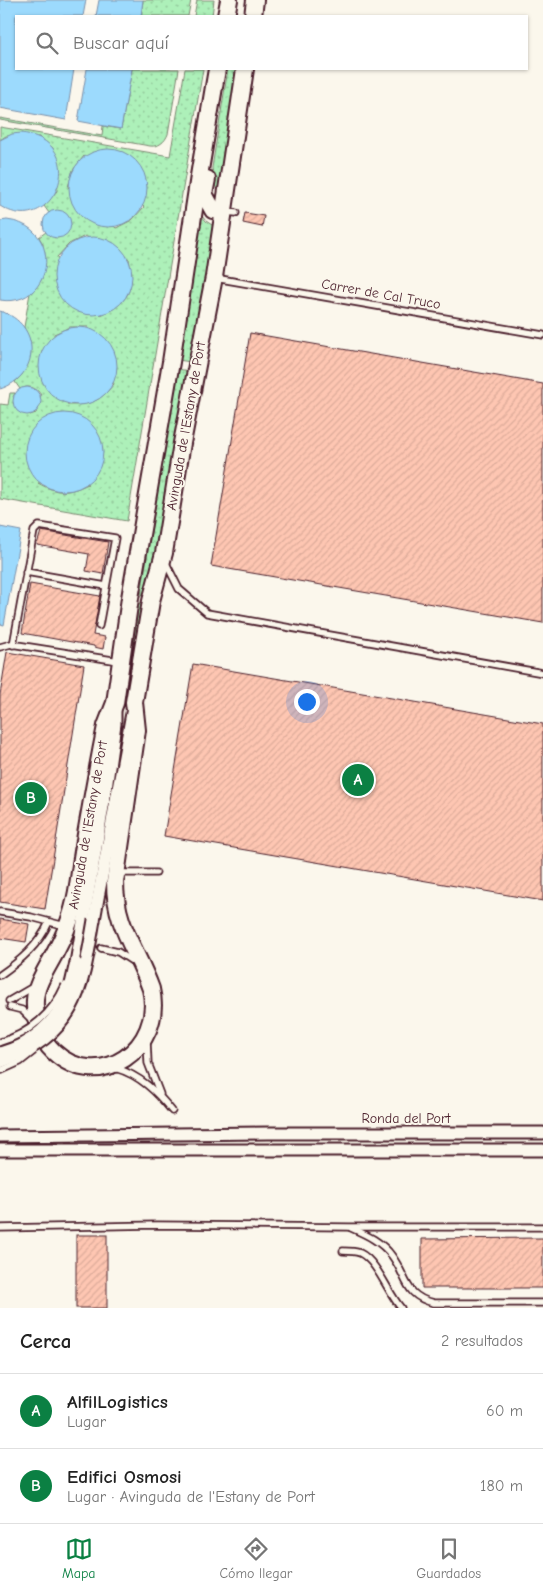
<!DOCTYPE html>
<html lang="es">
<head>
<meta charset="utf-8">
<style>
	:root { --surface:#fff; --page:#f2f2f2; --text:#222; --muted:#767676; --line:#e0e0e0; --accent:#0b8043 }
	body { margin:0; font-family:"Comic Neue",sans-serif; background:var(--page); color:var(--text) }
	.you { position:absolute; left:306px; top:701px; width:18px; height:18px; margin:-12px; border:4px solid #fff; border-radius:50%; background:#1a73e8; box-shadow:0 0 0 8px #1a73e833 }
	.badge { display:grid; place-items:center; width:32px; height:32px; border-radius:50%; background:var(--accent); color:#fff; font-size:16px; font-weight:700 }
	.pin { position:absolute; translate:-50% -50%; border:2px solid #fff; box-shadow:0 1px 5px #0006 }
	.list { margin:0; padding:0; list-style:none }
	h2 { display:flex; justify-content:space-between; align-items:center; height:65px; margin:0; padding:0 20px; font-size:21px }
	h2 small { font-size:16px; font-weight:400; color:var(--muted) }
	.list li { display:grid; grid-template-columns:32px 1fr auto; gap:15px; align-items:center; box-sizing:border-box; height:75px; padding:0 20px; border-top:1px solid var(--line) }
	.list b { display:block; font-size:19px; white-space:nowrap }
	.list p { margin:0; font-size:16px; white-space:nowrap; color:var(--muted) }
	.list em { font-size:16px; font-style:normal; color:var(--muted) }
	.icon { flex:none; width:28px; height:28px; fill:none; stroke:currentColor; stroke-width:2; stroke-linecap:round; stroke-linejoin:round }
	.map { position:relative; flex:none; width:543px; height:1308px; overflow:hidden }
	.search { position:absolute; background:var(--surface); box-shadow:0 1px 4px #0004; left:15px; right:15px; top:15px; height:55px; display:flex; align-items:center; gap:12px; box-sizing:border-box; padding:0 18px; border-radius:0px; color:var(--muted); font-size:19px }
	.sheet { height:215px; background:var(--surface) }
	nav { display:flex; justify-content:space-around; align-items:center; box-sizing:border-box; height:70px; border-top:1px solid var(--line); background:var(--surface); font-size:14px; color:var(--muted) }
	nav a { display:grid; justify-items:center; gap:2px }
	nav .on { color:var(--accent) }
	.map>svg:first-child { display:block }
</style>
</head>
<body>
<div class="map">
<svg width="543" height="1308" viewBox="0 0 543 1308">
	<defs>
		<pattern id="grass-dots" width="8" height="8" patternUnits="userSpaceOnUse" patternTransform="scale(1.25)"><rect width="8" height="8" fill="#adf0b9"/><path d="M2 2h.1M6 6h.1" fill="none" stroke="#96cd9f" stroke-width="1.8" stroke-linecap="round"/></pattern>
		<pattern id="building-hatch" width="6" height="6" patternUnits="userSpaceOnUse" patternTransform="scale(1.25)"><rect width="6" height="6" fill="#fec6b2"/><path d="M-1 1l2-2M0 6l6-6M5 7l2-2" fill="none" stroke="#dbaa99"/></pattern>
	</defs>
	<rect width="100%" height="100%" fill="#fbf7ec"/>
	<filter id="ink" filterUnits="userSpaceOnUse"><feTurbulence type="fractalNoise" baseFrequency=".02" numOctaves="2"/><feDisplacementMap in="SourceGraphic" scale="10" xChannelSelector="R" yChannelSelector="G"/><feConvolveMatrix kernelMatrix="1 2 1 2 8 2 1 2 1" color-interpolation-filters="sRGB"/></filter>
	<g filter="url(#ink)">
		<g fill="url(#grass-dots)" stroke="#7c8872" fill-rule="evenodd">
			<polygon points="143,0 191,0 188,16 141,16"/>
			<polygon points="197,0 214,0 212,16 194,16"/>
			<path d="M132,69H179L168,134C165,142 159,147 150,146L0,120V118L102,136L103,126L121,129Z"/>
			<path d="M185,69H203L127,521L0,499V404L8,405L10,393H15L13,397L30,415L36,413L41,395C36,387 28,385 20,389L15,382L22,375L31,343L24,327L30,293L42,279L43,244L39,237L46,232L55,238L71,226C70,214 61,207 49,213L44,206L57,191L53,148L39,137L6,136L0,140V127L170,156ZM84,156L144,207L132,220L116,228L68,187L73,170ZM85,236L129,259C135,290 129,302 101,315L57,257L69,244ZM70,327H88L114,384C99,402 91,405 68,405L54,334ZM38,483L88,484C67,494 58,494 38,483Z"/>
			<polygon points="228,69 241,69 219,192 213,182 212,168"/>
			<polygon points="201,215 206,221 215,227 191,362 178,360"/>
			<polygon points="177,369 190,371 147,596 141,595"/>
			<polygon points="139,603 145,604 126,703 126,688"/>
		</g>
		<g fill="#9cdafd" stroke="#7b8fa9">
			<polygon points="0,0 86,0 83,16 16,16 16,69 74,69 66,120 0,108"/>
			<polygon points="99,0 143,0 141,16 96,16"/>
			<polygon points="87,69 132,69 121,129 78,121"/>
			<path d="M21,133C93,141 55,241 0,206V140L12,134Z"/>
			<circle cx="108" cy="188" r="39"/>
			<circle cx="57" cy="224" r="14"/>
			<path d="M7,220C66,227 53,309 0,300V221Z"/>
			<circle cx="93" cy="276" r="39"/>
			<path d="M0,311C42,324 41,376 0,389Z"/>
			<circle cx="78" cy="366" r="39"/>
			<circle cx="27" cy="401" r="14"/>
			<circle cx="64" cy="452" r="39"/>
			<polygon points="0,527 21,531 4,625 0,624"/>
		</g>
		<g fill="url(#building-hatch)" stroke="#4a1f2b">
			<polygon points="245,213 264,216 262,227 243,223"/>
			<polygon points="250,333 543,384 543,623 211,566"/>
			<polygon points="41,531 108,542 103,574 86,571 89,554 37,545"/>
			<polygon points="30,584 100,596 93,635 105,637 103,649 94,647 94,646 22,633"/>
			<polygon points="7,652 84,665 45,909 0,902 0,695"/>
			<polygon points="193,664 543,724 543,901 164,836"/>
			<polygon points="0,919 29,924 26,942 0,938"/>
			<rect x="76" y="1235" width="31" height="73"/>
			<polygon points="543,1238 543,1288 422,1288 422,1239"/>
		</g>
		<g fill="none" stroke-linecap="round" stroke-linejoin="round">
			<defs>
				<g id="lane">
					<polyline points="226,212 236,213"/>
					<polyline points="215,278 543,335"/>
					<polyline points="166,563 179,589 207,613 543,673"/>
					<polyline points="26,572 106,586"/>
					<polyline points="13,645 34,531 39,526 115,538 99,626"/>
					<polyline points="0,647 11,644 119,661"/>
					<polyline points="118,873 156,873"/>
					<polyline points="0,912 31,917 65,926"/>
					<polyline points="101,948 118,952 135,963"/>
					<path d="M0,975C20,961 39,945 49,922"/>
					<polyline points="9,1001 33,987"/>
					<polyline points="10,1007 22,1010 31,1019"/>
					<polyline points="147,1041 148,1063 160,1094"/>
					<path d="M115,1068C140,1075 157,1092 172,1111"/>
					<polyline points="0,1228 157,1225 349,1227 543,1227"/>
					<path d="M351,1228C367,1235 382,1242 392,1256C408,1278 404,1296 434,1303H543"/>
					<path d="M343,1251C349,1251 355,1251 360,1253C377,1261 388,1293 401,1308"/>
				</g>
				<g id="street">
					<polyline points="94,920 132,713"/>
					<polyline points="76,963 106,789 115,724 115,712"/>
					<polyline points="0,1136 268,1133 543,1133"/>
					<polyline points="0,1150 543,1150"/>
				</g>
				<g id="secondary">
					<polyline points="226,16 229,0"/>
					<polyline points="253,16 255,0"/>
					<path d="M217,69L199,176L171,362L130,598L115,703L106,726C98,766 91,805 84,846C80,866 79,889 73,909C69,924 63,938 56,951C48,967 36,983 35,1000C34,1019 40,1039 54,1052C99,1094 165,1048 151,989C137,949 115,927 115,882L137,730L134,702L151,601L164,553L182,443L214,277L245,69"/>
					<polyline points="207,179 204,194 213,210 224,211"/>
				</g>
			</defs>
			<use href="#lane" stroke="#4a1f2b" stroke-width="9"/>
			<use href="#street" stroke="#4a1f2b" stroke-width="15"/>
			<use href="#secondary" stroke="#4a1f2b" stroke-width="20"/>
			<use href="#lane" stroke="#fbf7ec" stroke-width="5.5"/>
			<use href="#street" stroke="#fbf7ec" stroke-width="11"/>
			<use href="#secondary" stroke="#fbf7ec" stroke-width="16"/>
			<defs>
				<g id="lane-bridge">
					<path d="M0,1042C29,1034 53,1013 65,985"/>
					<polyline points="0,1071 20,1062 34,1051"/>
				</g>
				<g id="street-bridge">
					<path d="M0,1053C30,1045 57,1022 68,993C72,984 73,973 76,963"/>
					<path d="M0,1062C76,1035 82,991 94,920"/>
				</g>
			</defs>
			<use href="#lane-bridge" stroke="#4a1f2b" stroke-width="9" stroke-linecap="butt"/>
			<use href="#street-bridge" stroke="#4a1f2b" stroke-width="15" stroke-linecap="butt"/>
			<use href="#lane-bridge" stroke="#fbf7ec" stroke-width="5.5"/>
			<use href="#street-bridge" stroke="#fbf7ec" stroke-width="11"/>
		</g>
	</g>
	<g text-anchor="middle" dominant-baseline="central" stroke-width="4" stroke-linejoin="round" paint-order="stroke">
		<g font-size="14" fill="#4a1f2b" stroke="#fbf7ec">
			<text transform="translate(381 294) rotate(10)">Carrer de Cal Truco</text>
			<text transform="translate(186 426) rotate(-80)">Avinguda de l'Estany de Port</text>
			<text transform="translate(88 825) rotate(-80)">Avinguda de l'Estany de Port</text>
			<text x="406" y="1118">Ronda del Port</text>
		</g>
	</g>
</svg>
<div class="you"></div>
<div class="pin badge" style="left:358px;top:780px">A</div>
<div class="pin badge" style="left:31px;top:798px">B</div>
<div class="search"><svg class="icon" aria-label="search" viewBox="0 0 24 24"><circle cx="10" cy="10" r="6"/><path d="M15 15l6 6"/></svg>Buscar aquí</div>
</div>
<section class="sheet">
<h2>Cerca<small>2 resultados</small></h2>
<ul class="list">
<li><span class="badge">A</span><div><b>AlfilLogistics</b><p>Lugar</p></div><em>60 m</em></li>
<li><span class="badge">B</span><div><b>Edifici Osmosi</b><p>Lugar · Avinguda de l'Estany de Port</p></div><em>180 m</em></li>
</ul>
</section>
<nav>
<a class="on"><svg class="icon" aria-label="map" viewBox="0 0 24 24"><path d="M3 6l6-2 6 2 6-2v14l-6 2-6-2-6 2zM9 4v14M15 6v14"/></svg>Mapa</a>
<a><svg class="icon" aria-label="directions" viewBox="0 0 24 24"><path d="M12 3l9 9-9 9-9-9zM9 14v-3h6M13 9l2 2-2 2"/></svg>Cómo llegar</a>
<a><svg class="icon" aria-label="saved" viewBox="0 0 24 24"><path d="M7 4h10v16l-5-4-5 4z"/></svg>Guardados</a>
</nav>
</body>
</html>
